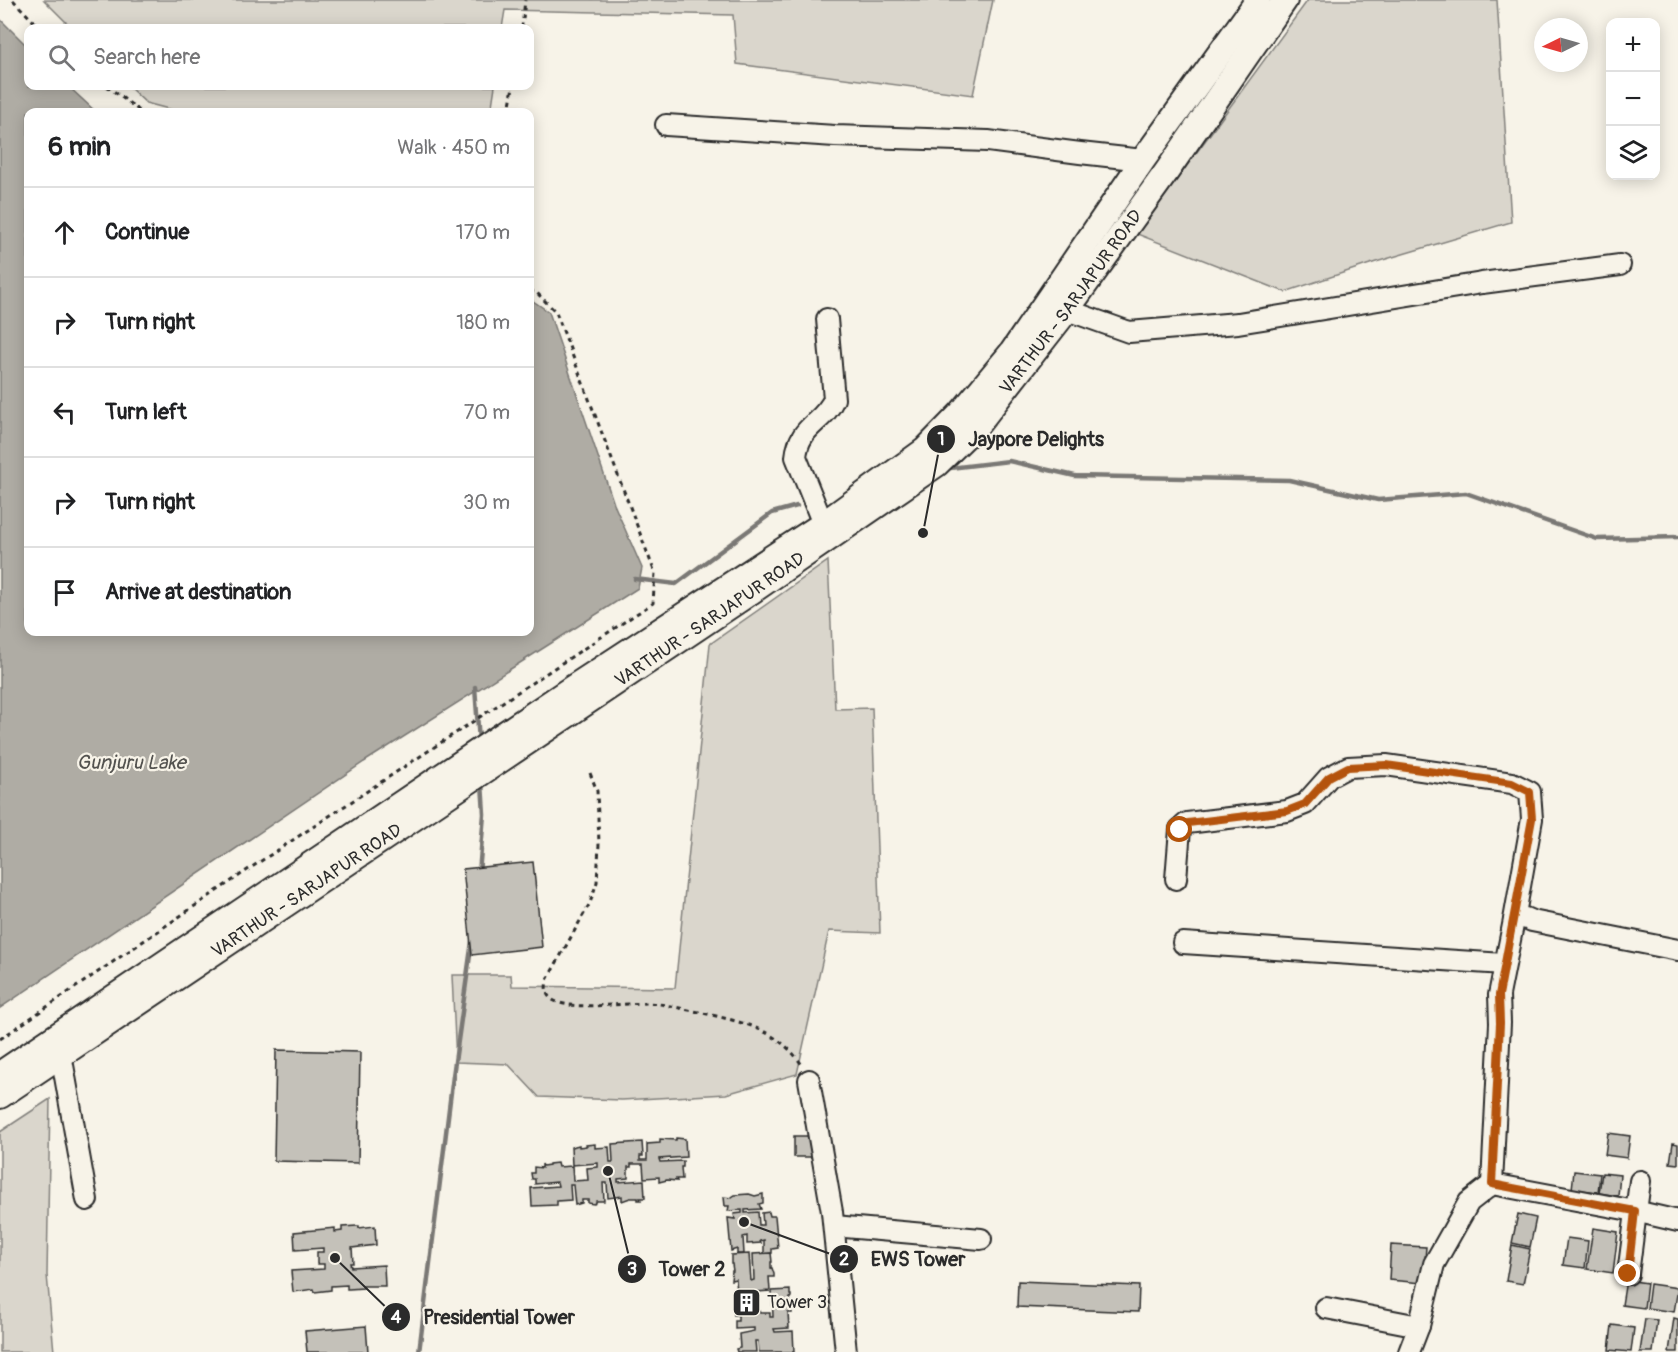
<!DOCTYPE html>
<html lang="en">
<head>
<meta charset="utf-8">
<style>
	:root { --surface:#fff; --page:#f6f6f6; --text:#202124; --muted:#757577; --line:#e0e0e0 }
	body { margin:0; font-family:Pangolin,sans-serif; background:var(--page); color:var(--text) }
	.controls { position:absolute; right:18px; top:18px; display:grid; overflow:hidden; border-radius:12px; box-shadow:0 3px 15px #0003 }
	.controls button { width:54px; height:54px; display:grid; place-items:center; padding:0; border:0; border-bottom:2px solid var(--line); background:var(--surface); color:var(--text); font:30px sans-serif }
	.compass { position:absolute; left:1534px; top:18px; width:54px; height:54px; border-radius:50%; background:var(--surface); box-shadow:0 3px 15px #0003; rotate:265deg }
	.stop { position:absolute; width:18px; height:18px; margin:-14px; border:4px solid #b45309; border-radius:50%; background:#fff }
	.stop.end { background:#b45309; border-color:#fff; box-shadow:0 2px 6px #0008 }
	.list { margin:0; padding:0; list-style:none }
	h2 { display:flex; justify-content:space-between; align-items:center; height:78px; margin:0; padding:0 24px; font-size:26px }
	h2 small { font-size:20px; font-weight:400; color:var(--muted) }
	.list li { display:grid; grid-template-columns:39px 1fr auto; gap:18px; align-items:center; box-sizing:border-box; height:90px; padding:0 24px; border-top:2px solid var(--line) }
	.list b { display:block; font-size:22px; white-space:nowrap }
	.list em { font-size:20px; font-style:normal; color:var(--muted) }
	.icon { flex:none; width:33px; height:33px; fill:none; stroke:currentColor; stroke-width:2; stroke-linecap:round; stroke-linejoin:round }
	.map { position:relative; flex:none; width:1678px; height:1352px; overflow:hidden }
	.search { position:absolute; background:var(--surface); box-shadow:0 3px 15px #0003; left:24px; top:24px; width:510px; height:66px; display:flex; align-items:center; gap:15px; box-sizing:border-box; padding:0 21px; border-radius:12px; color:var(--muted); font-size:22px }
	.panel { position:absolute; background:var(--surface); box-shadow:0 3px 15px #0003; left:24px; top:108px; width:510px; height:528px; border-radius:12px }
	.map>svg:first-child { display:block }
</style>
</head>
<body>
<div class="map">
<svg width="1678" height="1352" viewBox="0 0 1678 1352">
	<rect width="100%" height="100%" fill="#f7f3e8"/>
	<filter id="ink" filterUnits="userSpaceOnUse"><feTurbulence type="fractalNoise" baseFrequency=".0167" numOctaves="2"/><feDisplacementMap in="SourceGraphic" scale="12" xChannelSelector="R" yChannelSelector="G"/><feConvolveMatrix kernelMatrix="1 2 1 2 8 2 1 2 1" color-interpolation-filters="sRGB"/></filter>
	<g filter="url(#ink)">
		<g fill="#dad6cc" stroke="#82807c" stroke-width="1.5">
			<polygon points="44,0 993,0 973,95 737,64 733,15 505,10 502,28 72,28"/>
			<polygon points="1308,0 1497,0 1511,222 1376,262 1285,292 1137,234"/>
			<polygon points="128,86 495,86 491,112 180,112 146,103"/>
			<polygon points="828,561 835,709 872,708 880,933 829,931 797,1074 726,1094 622,1100 539,1097 508,1064 456,1062 452,975 511,975 512,986 675,988 710,644"/>
			<polygon points="50,1099 47,1275 54,1352 0,1352 0,1132"/>
		</g>
		<polygon fill="#afaca4" stroke="#7a7874" stroke-width="1.5" points="0,19 28,47 28,86 68,86 96,112 28,112 28,632 530,632 530,299 549,312 614,504 642,568 638,588 364,762 0,1008"/>
		<g fill="none" stroke-linecap="round" stroke-linejoin="round">
			<g stroke="#7a7874" stroke-width="4.5">
				<polyline points="950,468 1009,461 1075,476 1289,480 1378,500 1466,493 1597,539 1678,537"/>
				<polyline points="635,579 676,584 772,513 797,506"/>
				<polyline points="475,687 479,741"/>
				<polyline points="479,873 484,814 482,783"/>
				<polyline points="419,1352 453,1076 472,941"/>
			</g>
		</g>
		<g fill="#c4c1b9" stroke="#2b2b2b" stroke-width="1.5">
			<polygon points="533,862 542,947 472,955 463,869"/>
			<polygon points="276,1050 360,1052 358,1163 274,1161"/>
			<polygon points="1608,1133 1630,1136 1627,1158 1605,1155"/>
			<rect x="794" y="1136" width="18" height="21"/>
			<polygon points="676,1138 685,1139 686,1157 659,1159 660,1162 683,1161 683,1167 681,1167 682,1179 676,1179 677,1181 667,1180 659,1182 659,1177 644,1178 643,1164 631,1164 631,1167 628,1167 628,1178 618,1179 618,1182 644,1180 645,1198 640,1198 641,1200 638,1200 638,1198 630,1198 622,1201 622,1196 608,1198 607,1183 603,1183 604,1201 596,1201 596,1203 594,1204 588,1203 588,1200 582,1200 582,1203 575,1205 573,1185 570,1185 571,1200 557,1201 557,1205 532,1206 531,1188 558,1186 557,1182 535,1184 535,1179 532,1179 531,1173 534,1173 534,1167 542,1168 542,1164 543,1166 549,1165 549,1164 557,1163 558,1167 572,1166 573,1181 588,1180 587,1168 598,1167 598,1163 572,1165 571,1147 579,1145 579,1147 586,1146 586,1145 595,1144 595,1148 609,1147 610,1162 613,1162 612,1144 642,1142 643,1156 640,1156 640,1160 647,1160 647,1144 660,1143 660,1139 676,1140"/>
			<polygon points="1673,1143 1678,1144 1678,1164 1670,1163"/>
			<polygon points="1574,1171 1600,1174 1598,1192 1572,1189"/>
			<polygon points="1602,1173 1620,1175 1618,1196 1599,1193"/>
			<polygon points="749,1194 755,1196 763,1194 763,1203 759,1204 761,1209 745,1210 745,1213 758,1212 759,1225 763,1225 762,1213 769,1212 770,1216 775,1216 778,1248 772,1249 772,1253 764,1254 764,1240 760,1241 761,1243 747,1244 747,1236 743,1237 744,1254 737,1254 737,1249 731,1251 728,1218 735,1219 734,1214 742,1213 742,1210 728,1211 729,1206 725,1206 724,1197 732,1198 732,1197 735,1195"/>
			<polygon points="1518,1214 1536,1218 1530,1247 1512,1243"/>
			<polygon points="357,1226 359,1226 359,1228 375,1226 376,1245 352,1248 353,1263 350,1263 351,1267 384,1265 385,1286 363,1286 363,1288 349,1289 347,1289 347,1285 331,1286 331,1290 315,1292 314,1289 293,1292 291,1271 324,1269 324,1264 317,1264 317,1252 323,1252 323,1248 295,1250 294,1232 335,1228 335,1232 342,1231 342,1227"/>
			<polygon points="1593,1228 1618,1232 1613,1273 1587,1269"/>
			<polygon points="1567,1238 1588,1241 1585,1268 1563,1265"/>
			<polygon points="1391,1245 1426,1247 1423,1283 1389,1280"/>
			<polygon points="1512,1245 1530,1249 1523,1284 1506,1281"/>
			<polygon points="771,1253 772,1262 771,1262 771,1268 772,1268 774,1274 774,1277 769,1277 770,1291 756,1292 757,1311 759,1311 760,1313 770,1313 770,1317 773,1317 772,1291 790,1290 790,1295 791,1295 791,1297 790,1298 790,1305 792,1313 788,1313 789,1328 774,1329 775,1332 793,1331 794,1352 759,1352 758,1341 755,1341 756,1352 737,1352 736,1349 740,1348 739,1334 754,1331 754,1328 735,1329 735,1321 738,1321 738,1315 734,1315 734,1309 733,1308 736,1307 735,1299 752,1298 752,1294 737,1294 736,1279 731,1280 732,1271 733,1271 732,1264 731,1264 731,1255 749,1254 751,1281 754,1280 753,1254"/>
			<polygon points="1626,1280 1647,1283 1644,1308 1622,1305"/>
			<polygon points="1018,1281 1139,1286 1138,1312 1017,1307"/>
			<polygon points="1650,1284 1678,1288 1674,1312 1647,1308"/>
			<polygon points="1674,1318 1678,1319 1678,1352 1669,1352"/>
			<polygon points="1645,1319 1657,1320 1653,1352 1640,1352"/>
			<polygon points="1612,1325 1634,1328 1631,1352 1609,1350"/>
			<polygon points="366,1326 368,1352 307,1352 305,1331"/>
		</g>
		<g fill="none" stroke-linecap="round" stroke-linejoin="round">
			<defs>
				<g id="minor">
					<polyline points="666,125 835,136 988,141 1080,153 1143,160"/>
					<polyline points="1067,310 1129,332 1238,323 1482,283 1620,265"/>
					<path d="M823,524L796,457C799,425 823,424 834,399L827,319"/>
					<polyline points="1176,879 1180,829 1187,823 1287,811 1305,804 1329,777 1348,767 1386,765 1512,783 1530,792 1532,819 1514,920"/>
					<polyline points="1183,943 1504,964"/>
					<polyline points="61,1054 87,1200"/>
					<polyline points="809,1080 832,1212 846,1352"/>
					<polyline points="1492,1184 1500,1023 1499,995 1514,920 1525,918 1532,921 1678,950"/>
					<polyline points="834,1226 981,1239"/>
					<polyline points="1628,1274 1640,1181"/>
					<polyline points="1326,1308 1419,1326"/>
					<polyline points="1409,1352 1419,1326 1434,1264 1469,1202 1492,1184 1635,1211 1678,1221"/>
				</g>
				<g id="major">
					<polyline points="0,1074 572,688 823,524 925,450 961,413 1012,352 1143,160 1258,0"/>
					<path id="s1" d="M0,1096L742,598L937,464L978,424L1067,310L1167,171L1285,0"/>
				</g>
			</defs>
			<use href="#minor" stroke="#2b2b2b" stroke-width="24"/>
			<use href="#major" stroke="#2b2b2b" stroke-width="28"/>
			<g stroke="#2b2b2b" stroke-width="3" stroke-dasharray="4.5 4.5" stroke-linecap="butt">
				<polyline points="13,0 40,28"/>
				<polyline points="522,28 525,0"/>
				<polyline points="107,86 141,112"/>
				<polyline points="509,112 513,86"/>
				<path d="M590,773L597,791L599,844L597,882L590,903L547,980C545,990 546,998 557,1002C576,1010 626,1003 649,1003C666,1004 682,1009 699,1012C740,1022 776,1027 802,1065"/>
				<polyline points="0,1039 252,867 653,603 655,573 556,312 536,292 530,291"/>
			</g>
			<use href="#minor" stroke="#f7f3e8" stroke-width="20"/>
			<use href="#major" stroke="#f7f3e8" stroke-width="24"/>
		</g>
	</g>
	<g fill="none" stroke-linecap="round" stroke-linejoin="round" filter="url(#ink)">
		<polyline stroke="#b45309" stroke-width="8" points="1180,830 1188,823 1287,811 1305,804 1329,777 1348,767 1386,765 1512,783 1530,792 1532,819 1499,995 1500,1023 1492,1184 1635,1211 1628,1274"/>
	</g>
	<defs>
		<symbol id="building-square" viewBox="-11 -11 22 22"><rect x="-9" y="-9" width="18" height="18" rx="4" fill="#2b2b2b" stroke="#f7f3e8"/><path d="M-4-6H4V6H1V3H-1V6H-4ZM-2.5-4.3h1.7v1.8h-1.7ZM.8-4.3h1.7v1.8H.8ZM-2.5-1h1.7V.8h-1.7ZM.8-1h1.7V.8H.8Z" fill="#fff"/></symbol>
	</defs>
	<g fill-rule="evenodd">
		<use href="#building-square" x="730" y="1286" width="33" height="33"/>
	</g>
	<g text-anchor="middle" dominant-baseline="central" stroke-width="4.5" stroke-linejoin="round" paint-order="stroke">
		<g font-size="18" fill="#2b2b2b" stroke="#f7f3e8">
			<text stroke="none"><textPath href="#s1" startOffset="1341">VARTHUR - SARJAPUR ROAD</textPath></text>
			<text stroke="none"><textPath href="#s1" startOffset="855">VARTHUR - SARJAPUR ROAD</textPath></text>
			<text stroke="none"><textPath href="#s1" startOffset="369">VARTHUR - SARJAPUR ROAD</textPath></text>
		</g>
		<g font-size="18" fill="#2b2b2b" stroke="#f7f3e8" text-anchor="start">
			<text x="767" y="1302">Tower 3</text>
		</g>
		<g font-size="20" font-style="italic" fill="#53524f" stroke="#f7f3e8">
			<text x="131" y="762">Gunjuru Lake</text>
		</g>
	</g>
	<path fill="none" stroke="#2b2b2b" stroke-width="2" d="M923 533L941 439M744 1222L844 1259M608 1171L632 1269M335 1258L396 1317"/>
	<g fill="#2b2b2b" stroke="#f7f3e8" stroke-width="2">
		<circle cx="923" cy="533" r="6"/>
		<circle cx="744" cy="1222" r="6"/>
		<circle cx="608" cy="1171" r="6"/>
		<circle cx="335" cy="1258" r="6"/>
		<circle cx="941" cy="439" r="15"/>
		<circle cx="844" cy="1259" r="15"/>
		<circle cx="632" cy="1269" r="15"/>
		<circle cx="396" cy="1317" r="15"/>
	</g>
	<g font-size="18" text-anchor="middle" font-weight="bold" fill="#fff">
		<text x="941" y="445">1</text>
		<text x="844" y="1265">2</text>
		<text x="632" y="1275">3</text>
		<text x="396" y="1323">4</text>
	</g>
	<g font-size="20" text-anchor="middle" font-weight="bold" fill="#2b2b2b" stroke="#f7f3e8" stroke-width="4.5" stroke-linejoin="round" paint-order="stroke">
		<text x="1036" y="446">Jaypore Delights</text>
		<text x="918" y="1266">EWS Tower</text>
		<text x="692" y="1276">Tower 2</text>
		<text x="499" y="1324">Presidential Tower</text>
	</g>
</svg>
<div class="controls">
<button>+</button>
<button>−</button>
<button><svg class="icon" aria-label="layers" viewBox="0 0 24 24"><path d="M12 4l9 5-9 5-9-5zM3 14l9 5 9-5"/></svg></button>
</div>
<svg class="compass" viewBox="-18 -18 36 36"><path d="M0-13l5 13h-10z" fill="#e53935"/><path d="M0 13l5-13h-10z" fill="#757577"/></svg>
<div class="stop" style="left:1180px;top:830px"></div>
<div class="stop end" style="left:1628px;top:1274px"></div>
<div class="search"><svg class="icon" aria-label="search" viewBox="0 0 24 24"><circle cx="10" cy="10" r="6"/><path d="M15 15l6 6"/></svg>Search here</div>
<section class="panel">
<h2>6 min<small>Walk · 450 m</small></h2>
<ul class="list">
<li><svg class="icon" aria-label="ahead" viewBox="0 0 24 24"><path d="M12 20V5M6 11l6-6 6 6"/></svg><div><b>Continue</b></div><em>170 m</em></li>
<li><svg class="icon" aria-label="right" viewBox="0 0 24 24"><path d="M7 20v-9h11M14 6l5 5-5 5"/></svg><div><b>Turn right</b></div><em>180 m</em></li>
<li><svg class="icon" aria-label="left" viewBox="0 0 24 24"><path d="M17 20v-9H6M10 6l-5 5 5 5"/></svg><div><b>Turn left</b></div><em>70 m</em></li>
<li><svg class="icon" aria-label="right" viewBox="0 0 24 24"><path d="M7 20v-9h11M14 6l5 5-5 5"/></svg><div><b>Turn right</b></div><em>30 m</em></li>
<li><svg class="icon" aria-label="arrive" viewBox="0 0 24 24"><path d="M6 21V4h12l-3 4 3 4H6"/></svg><div><b>Arrive at destination</b></div></li>
</ul>
</section>
</div>
</body>
</html>
